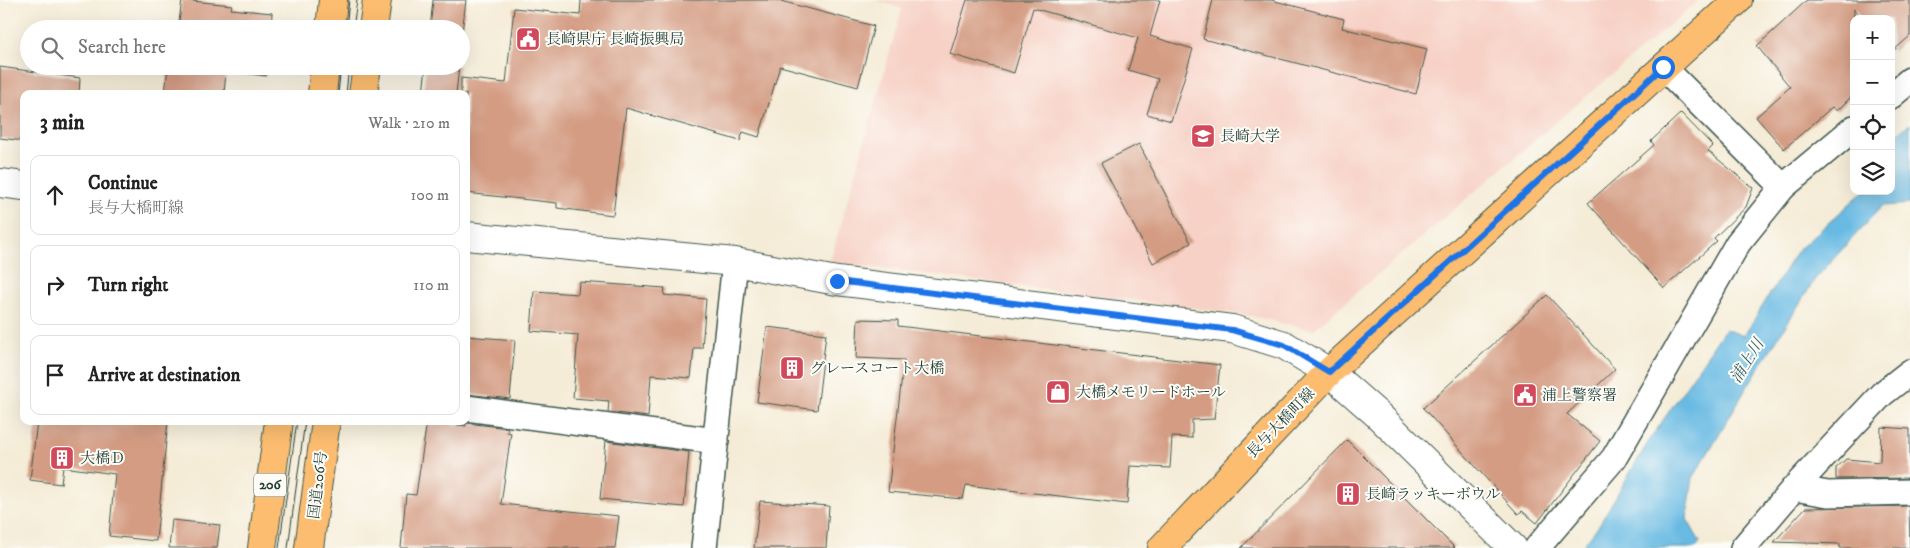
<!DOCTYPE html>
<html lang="en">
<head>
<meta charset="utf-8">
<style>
	:root { --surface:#fff; --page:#f6f6f6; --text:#222; --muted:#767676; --line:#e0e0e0 }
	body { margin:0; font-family:"IM FELL DW Pica","Noto Serif JP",serif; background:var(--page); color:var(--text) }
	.controls { position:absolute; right:15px; top:15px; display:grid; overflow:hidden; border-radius:10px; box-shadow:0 5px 20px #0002 }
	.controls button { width:45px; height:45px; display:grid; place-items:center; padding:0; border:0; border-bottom:1px solid var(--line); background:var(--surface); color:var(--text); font:25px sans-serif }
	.stop { position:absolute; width:15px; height:15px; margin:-11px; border:4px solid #1a73e8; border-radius:50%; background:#fff }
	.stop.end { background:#1a73e8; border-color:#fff; box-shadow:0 1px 5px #0008 }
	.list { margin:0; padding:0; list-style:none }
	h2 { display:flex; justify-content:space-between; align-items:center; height:65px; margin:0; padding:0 20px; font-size:21px }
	h2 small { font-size:16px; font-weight:400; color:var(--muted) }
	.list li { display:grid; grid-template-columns:32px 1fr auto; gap:15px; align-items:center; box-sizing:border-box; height:80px; margin:0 10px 10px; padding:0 10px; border:1px solid var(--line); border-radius:10px }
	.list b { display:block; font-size:19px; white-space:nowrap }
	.list p { margin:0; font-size:16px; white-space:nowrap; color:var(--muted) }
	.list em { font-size:16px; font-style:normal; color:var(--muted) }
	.icon { flex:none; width:28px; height:28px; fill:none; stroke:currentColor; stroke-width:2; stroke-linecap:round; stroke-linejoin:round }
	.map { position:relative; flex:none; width:1910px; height:548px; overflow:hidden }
	.search { position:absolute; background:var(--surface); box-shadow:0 5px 20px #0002; left:20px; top:20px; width:450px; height:55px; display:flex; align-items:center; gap:12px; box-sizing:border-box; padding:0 18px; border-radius:28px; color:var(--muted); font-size:19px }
	.panel { position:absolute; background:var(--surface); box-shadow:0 5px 20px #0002; left:20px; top:90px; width:450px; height:335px; border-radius:10px }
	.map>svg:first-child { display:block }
</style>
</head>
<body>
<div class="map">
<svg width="1910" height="548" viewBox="0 0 1910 548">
	<rect width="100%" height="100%" fill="#fdfcf7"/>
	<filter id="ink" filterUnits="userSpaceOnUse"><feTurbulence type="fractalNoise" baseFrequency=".02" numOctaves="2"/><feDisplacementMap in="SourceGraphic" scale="10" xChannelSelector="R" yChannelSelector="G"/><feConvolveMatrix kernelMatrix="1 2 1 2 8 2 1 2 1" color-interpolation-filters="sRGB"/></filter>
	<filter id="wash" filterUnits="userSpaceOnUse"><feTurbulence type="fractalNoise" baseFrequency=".0096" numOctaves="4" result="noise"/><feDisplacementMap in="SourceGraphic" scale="20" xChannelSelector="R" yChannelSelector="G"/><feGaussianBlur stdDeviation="1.12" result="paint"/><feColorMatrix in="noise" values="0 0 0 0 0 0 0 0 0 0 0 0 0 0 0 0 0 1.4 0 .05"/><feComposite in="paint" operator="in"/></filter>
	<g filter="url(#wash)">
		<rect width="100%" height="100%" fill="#f5ecd7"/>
		<polygon fill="#f7d1c6" points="876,0 1699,0 1313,330 1242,314 830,262 902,9"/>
		<polygon fill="#67bae3" stroke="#437c8c" points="1910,124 1910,204 1882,206 1815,279 1747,387 1693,478 1687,519 1700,542 1695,548 1581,548 1599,525 1647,444 1725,329 1744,336 1796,252 1864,191 1891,191 1891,167 1898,160 1891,153 1891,138"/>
		<g id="blocks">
			<g fill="#d49c83">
				<polygon points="182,0 232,5 231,9 272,13 271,29 178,29"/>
				<polygon points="433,0 466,0 461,41 461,29 430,29"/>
				<polygon points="581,0 777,0 874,26 858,87 780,66 759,137 743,132 740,141 626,108 613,215 557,208 557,203 466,193 466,94 461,94 461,78 506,83 514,8 580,15"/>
				<polygon points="967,0 1160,0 1150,36 1193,49 1171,121 1147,114 1158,79 1128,70 1138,38 1033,8 1014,73 950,54"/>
				<polygon points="1213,0 1271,0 1344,19 1342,28 1427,49 1416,94 1203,39"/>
				<polygon points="1807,0 1910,0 1910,36 1892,52 1891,19 1862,19 1854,9 1854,94 1837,111 1832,107 1784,149 1756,117 1790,87 1757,46"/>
				<polygon points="168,66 267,66 266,76 226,71 224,94 165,94"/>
				<polygon points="426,66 459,66 456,94 423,94"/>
				<polygon points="0,67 80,78 79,94 24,94 24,141 0,138"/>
				<polygon points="1681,113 1713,146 1708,151 1753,188 1746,207 1714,238 1717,241 1664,288 1588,203 1654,145 1651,141"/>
				<polygon points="1139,144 1191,243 1153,263 1101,163"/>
				<polygon points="579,282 665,288 664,295 706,299 702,348 694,348 691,378 651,375 648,417 608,412 609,401 573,398 578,335 531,331 534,291 578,294"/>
				<polygon points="1547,295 1615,369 1567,414 1600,441 1537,523 1522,511 1518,514 1423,408"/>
				<polygon points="858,319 898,320 898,326 1220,365 1214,419 1192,420 1192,438 1172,437 1170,468 1130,466 1127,504 966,485 963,499 888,492 904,360 856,358"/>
				<polygon points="767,327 826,334 817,410 757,402"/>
				<polygon points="466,336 515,340 510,399 466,394"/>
				<polygon points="37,421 168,421 156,541 109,536 115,474 63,467 61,484 30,480"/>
				<polygon points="427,421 466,426 466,423 508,428 507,432 511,433 501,504 619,516 615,548 401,548 406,494 416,495"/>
				<polygon points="1881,427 1910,429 1910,478 1836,479 1836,468 1846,459 1880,462"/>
				<polygon points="1347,440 1455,548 1241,548"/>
				<polygon points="606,441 689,452 684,507 600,499"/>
				<polygon points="760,501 829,506 826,548 754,548"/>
				<polygon points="1909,506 1910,548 1840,548 1840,544 1774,542 1805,508"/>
				<polygon points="172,520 220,525 217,548 169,548"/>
			</g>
		</g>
	</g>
	<g filter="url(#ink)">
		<use href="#blocks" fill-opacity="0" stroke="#3f574c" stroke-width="1"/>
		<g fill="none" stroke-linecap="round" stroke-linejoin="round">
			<defs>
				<g id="minor">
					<polyline points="1663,67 1783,187"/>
					<polyline points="1891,96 1910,80"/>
					<polyline points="466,408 716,441"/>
					<polyline points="1794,488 1828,494 1910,492"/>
					<polyline points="704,548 735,262"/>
					<polyline points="1537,548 1614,458 1738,243 1783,187 1854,128"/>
					<polyline points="1743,548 1794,488 1882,394 1910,372"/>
				</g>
				<g id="tertiary">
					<polyline points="0,183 24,186"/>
					<polyline points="466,236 735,262 837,281 1232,329 1284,345 1329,372 1378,415 1513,548"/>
				</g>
				<polyline id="primary" points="1162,548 1329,372 1738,0"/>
				<g id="trunk">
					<polyline points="330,29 333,0"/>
					<polyline points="373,29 377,0"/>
					<polyline points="322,94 325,66"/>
					<polyline points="363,94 367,66"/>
					<polyline points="262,548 279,421"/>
					<polyline points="309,548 326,421"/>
				</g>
			</defs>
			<use href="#minor" stroke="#3f574c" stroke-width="28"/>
			<use href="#tertiary" stroke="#3f574c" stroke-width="30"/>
			<use href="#primary" stroke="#3f574c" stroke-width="30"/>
			<use href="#trunk" stroke="#3f574c" stroke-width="30"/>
			<use href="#minor" stroke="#fff" stroke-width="25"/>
			<use href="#tertiary" stroke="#fff" stroke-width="28"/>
			<use href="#primary" stroke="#fcbd6f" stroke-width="28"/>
			<use href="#trunk" stroke="#fcbd6f" stroke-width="28"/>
			<g stroke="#1f3d34" stroke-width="1">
				<polyline points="346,29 349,0"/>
				<polyline points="353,29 357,0"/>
				<polyline points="338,94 341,66"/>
				<polyline points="346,94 349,66"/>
				<polyline points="279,548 297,421"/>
				<polyline points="288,548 305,421"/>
			</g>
		</g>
	</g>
	<g fill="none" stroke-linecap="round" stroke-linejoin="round" filter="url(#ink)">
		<polyline stroke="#1a73e8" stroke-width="6" points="837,281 1232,330 1284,345 1329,372 1663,67"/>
	</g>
	<defs>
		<symbol id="civic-square" viewBox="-11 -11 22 22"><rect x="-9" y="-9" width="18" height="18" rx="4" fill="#d1495b" stroke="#fdfcf7"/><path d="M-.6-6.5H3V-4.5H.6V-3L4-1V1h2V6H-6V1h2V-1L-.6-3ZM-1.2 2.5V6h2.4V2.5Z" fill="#fff"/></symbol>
		<symbol id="university-square" viewBox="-11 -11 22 22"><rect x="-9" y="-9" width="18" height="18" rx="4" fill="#d1495b" stroke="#fdfcf7"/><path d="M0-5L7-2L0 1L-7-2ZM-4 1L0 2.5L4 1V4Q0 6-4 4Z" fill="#fff"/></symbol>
		<symbol id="building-square" viewBox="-11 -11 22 22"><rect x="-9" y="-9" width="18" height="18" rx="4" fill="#d1495b" stroke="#fdfcf7"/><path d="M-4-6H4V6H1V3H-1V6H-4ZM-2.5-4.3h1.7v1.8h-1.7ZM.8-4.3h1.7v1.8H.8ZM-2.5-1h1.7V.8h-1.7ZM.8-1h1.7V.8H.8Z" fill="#fff"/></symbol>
		<symbol id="shop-square" viewBox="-11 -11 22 22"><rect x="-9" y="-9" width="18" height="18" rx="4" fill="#d1495b" stroke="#fdfcf7"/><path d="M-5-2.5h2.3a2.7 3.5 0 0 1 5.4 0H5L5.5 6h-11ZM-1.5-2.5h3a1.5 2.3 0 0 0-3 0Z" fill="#fff"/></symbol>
	</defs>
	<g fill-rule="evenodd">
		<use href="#civic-square" x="514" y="25" width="28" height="28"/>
		<use href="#university-square" x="1189" y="122" width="28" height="28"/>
		<use href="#building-square" x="778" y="354" width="28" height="28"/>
		<use href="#shop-square" x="1044" y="378" width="28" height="28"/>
		<use href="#civic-square" x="1511" y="381" width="28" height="28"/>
		<use href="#building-square" x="48" y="444" width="28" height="28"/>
		<use href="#building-square" x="1334" y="480" width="28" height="28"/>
	</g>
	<g text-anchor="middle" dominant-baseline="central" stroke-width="4" stroke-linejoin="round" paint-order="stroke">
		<rect fill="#fdfcf7" stroke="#62766e" stroke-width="1" x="254" y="473.5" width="32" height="23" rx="4"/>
		<g font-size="14" font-weight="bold" fill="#1f3d34">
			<text x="270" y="485">206</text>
		</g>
		<g font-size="15" fill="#1f3d34" stroke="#fdfcf7" text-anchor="start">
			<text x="546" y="39">長崎県庁 長崎振興局</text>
			<text x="1220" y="136">長崎大学</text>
			<text x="810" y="368">グレースコート大橋</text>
			<text x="1076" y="392">大橋メモリードホール</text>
			<text x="1542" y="395">浦上警察署</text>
			<text x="80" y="458">大橋Ｄ</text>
			<text x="1366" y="494">長崎ラッキーボウル</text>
		</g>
		<g font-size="15" fill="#1f3d34" stroke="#fdfcf7">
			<text transform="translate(1281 423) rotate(-46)">長与大橋町線</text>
			<text transform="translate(318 485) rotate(-83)">国道206号</text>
		</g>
		<g font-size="16" font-style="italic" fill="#356269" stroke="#fdfcf7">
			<text transform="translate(1747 361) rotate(-58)">浦上川</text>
		</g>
	</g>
</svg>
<div class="controls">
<button>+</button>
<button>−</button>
<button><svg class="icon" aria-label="locate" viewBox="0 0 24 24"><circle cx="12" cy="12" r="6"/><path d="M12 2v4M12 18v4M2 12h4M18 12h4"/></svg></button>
<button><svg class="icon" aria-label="layers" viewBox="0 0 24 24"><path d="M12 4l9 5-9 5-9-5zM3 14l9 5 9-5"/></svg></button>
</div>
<div class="stop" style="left:1663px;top:67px"></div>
<div class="stop end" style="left:837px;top:281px"></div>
<div class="search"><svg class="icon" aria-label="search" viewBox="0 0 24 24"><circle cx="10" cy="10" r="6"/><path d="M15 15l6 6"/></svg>Search here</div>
<section class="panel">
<h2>3 min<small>Walk · 210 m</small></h2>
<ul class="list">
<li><svg class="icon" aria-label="ahead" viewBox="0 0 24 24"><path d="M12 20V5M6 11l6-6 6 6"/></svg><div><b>Continue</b><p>長与大橋町線</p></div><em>100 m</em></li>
<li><svg class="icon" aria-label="right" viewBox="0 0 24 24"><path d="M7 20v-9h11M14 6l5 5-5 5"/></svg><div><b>Turn right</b></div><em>110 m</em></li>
<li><svg class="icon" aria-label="arrive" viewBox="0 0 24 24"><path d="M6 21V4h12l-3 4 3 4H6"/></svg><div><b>Arrive at destination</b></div></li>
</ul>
</section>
</div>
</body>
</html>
